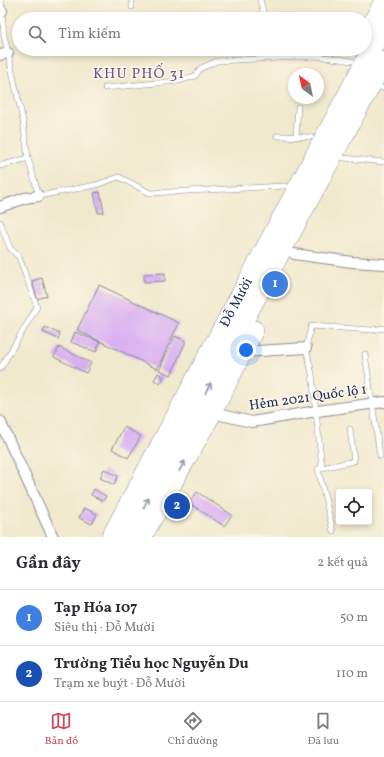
<!DOCTYPE html>
<html lang="vi">
<head>
<meta charset="utf-8">
<style>
	:root { --surface:#fff; --page:#f2f2f3; --text:#2b2b33; --muted:#7c7c81; --line:#e1e1e2; --accent:#d1495b }
	body { margin:0; font-family:Vollkorn,serif; background:var(--page); color:var(--text) }
	.controls { position:absolute; right:12px; bottom:12px; display:grid; overflow:hidden; border-radius:4px; box-shadow:0 2px 6px #0003 }
	.controls button { width:36px; height:36px; display:grid; place-items:center; padding:0; border:0; border-bottom:1px solid var(--line); background:var(--surface); color:var(--text); font:20px sans-serif }
	.compass { position:absolute; left:288px; top:68px; width:36px; height:36px; border-radius:50%; background:var(--surface); box-shadow:0 2px 6px #0003; rotate:327deg }
	.you { position:absolute; left:246px; top:350px; width:14px; height:14px; margin:-10px; border:3px solid #fff; border-radius:50%; background:#1a73e8; box-shadow:0 0 0 6px #1a73e833 }
	.badge { display:grid; place-items:center; width:26px; height:26px; border-radius:50%; background:var(--accent); color:#fff; font-size:13px; font-weight:700 }
	.pin { position:absolute; translate:-50% -50%; border:2px solid #fff; box-shadow:0 1px 4px #0006 }
	.list { margin:0; padding:0; list-style:none }
	h2 { display:flex; justify-content:space-between; align-items:center; height:52px; margin:0; padding:0 16px; font-size:17px }
	h2 small { font-size:13px; font-weight:400; color:var(--muted) }
	.list li { display:grid; grid-template-columns:26px 1fr auto; gap:12px; align-items:center; box-sizing:border-box; height:56px; padding:0 16px; border-top:1px solid var(--line) }
	.list b { display:block; font-size:15px; white-space:nowrap }
	.list p { margin:0; font-size:13px; white-space:nowrap; color:var(--muted) }
	.list em { font-size:13px; font-style:normal; color:var(--muted) }
	.icon { flex:none; width:22px; height:22px; fill:none; stroke:currentColor; stroke-width:2; stroke-linecap:round; stroke-linejoin:round }
	.map { position:relative; flex:none; width:384px; height:537px; overflow:hidden }
	.search { position:absolute; background:var(--surface); box-shadow:0 2px 6px #0003; left:12px; right:12px; top:12px; height:44px; display:flex; align-items:center; gap:10px; box-sizing:border-box; padding:0 14px; border-radius:22px; color:var(--muted); font-size:15px }
	.sheet { height:164px; background:var(--surface) }
	nav { display:flex; justify-content:space-around; align-items:center; box-sizing:border-box; height:56px; border-top:1px solid var(--line); background:var(--surface); font-size:11px; color:var(--muted) }
	nav a { display:grid; justify-items:center; gap:2px }
	nav .on { color:var(--accent) }
	.map>svg:first-child { display:block }
</style>
</head>
<body>
<div class="map">
<svg width="384" height="537" viewBox="0 0 384 537">
	<rect width="100%" height="100%" fill="#fcf5e5"/>
	<filter id="ink" filterUnits="userSpaceOnUse"><feTurbulence type="fractalNoise" baseFrequency=".025" numOctaves="2"/><feDisplacementMap in="SourceGraphic" scale="8" xChannelSelector="R" yChannelSelector="G"/><feConvolveMatrix kernelMatrix="1 2 1 2 8 2 1 2 1" color-interpolation-filters="sRGB"/></filter>
	<filter id="wash" filterUnits="userSpaceOnUse"><feTurbulence type="fractalNoise" baseFrequency=".012" numOctaves="4" result="noise"/><feDisplacementMap in="SourceGraphic" scale="16" xChannelSelector="R" yChannelSelector="G"/><feGaussianBlur stdDeviation="0.9" result="paint"/><feColorMatrix in="noise" values="0 0 0 0 0 0 0 0 0 0 0 0 0 0 0 0 0 1.4 0 .05"/><feComposite in="paint" operator="in"/></filter>
	<g filter="url(#wash)">
		<rect width="100%" height="100%" fill="#f1e9cd"/>
		<g id="blocks">
			<g fill="#d9aff2">
				<polygon points="100,192 104,212 98,213 94,193"/>
				<polygon points="165,273 165,281 144,282 144,274"/>
				<polygon points="42,278 47,296 37,299 32,281"/>
				<polygon points="99,285 179,323 157,369 77,330"/>
				<polygon points="45,327 60,334 58,339 43,332"/>
				<polygon points="75,332 100,342 96,352 71,342"/>
				<polygon points="175,336 186,341 171,375 159,370"/>
				<polygon points="59,347 91,363 86,373 54,357"/>
				<polygon points="158,373 164,377 160,384 154,380"/>
				<polygon points="124,427 141,436 128,458 112,449"/>
				<polygon points="104,469 118,476 114,485 100,478"/>
				<polygon points="94,489 106,496 103,501 91,495"/>
				<polygon points="197,492 232,515 224,526 189,503"/>
				<polygon points="84,508 97,514 92,524 79,518"/>
			</g>
		</g>
	</g>
	<g filter="url(#ink)">
		<use href="#blocks" fill-opacity="0" stroke="#868c96" stroke-width="1"/>
		<g fill="none" stroke-linecap="round" stroke-linejoin="round">
			<defs>
				<g id="lane">
					<polyline points="1,0 4,35 23,121 28,158"/>
					<polyline points="260,0 265,19"/>
					<polyline points="132,7 132,0"/>
					<polyline points="347,19 370,19"/>
					<polyline points="105,88 178,81 195,76 201,68 217,61 317,56 352,61"/>
					<polyline points="382,88 384,88"/>
					<polyline points="277,136 311,137"/>
					<polyline points="296,136 298,107"/>
					<polyline points="344,158 384,162"/>
					<polyline points="0,166 28,158 39,196 96,185 119,177 150,193 285,186"/>
					<polyline points="0,222 10,248 19,257 37,307 0,369"/>
					<polyline points="365,354 380,456"/>
					<polyline points="350,429 354,461 322,468 312,374 306,348 311,326 372,330 384,328"/>
					<polyline points="322,468 318,469 333,531"/>
				</g>
				<g id="street">
					<polyline points="0,11 2,11"/>
					<polyline points="0,55 8,53"/>
					<polyline points="0,207 25,198 39,196"/>
					<polyline points="294,254 352,262 384,264"/>
					<polyline points="243,352 306,348"/>
					<polyline points="212,413 252,422 317,411 384,402"/>
					<polyline points="0,421 53,537"/>
				</g>
				<g id="highway">
					<polyline points="365,37 384,1"/>
					<path id="s1" d="M111,537L384,26"/>
					<polyline points="127,537 384,61"/>
					<polyline points="142,537 212,413 254,330"/>
				</g>
			</defs>
			<use href="#lane" stroke="#868c96" stroke-width="6"/>
			<use href="#street" stroke="#868c96" stroke-width="12"/>
			<use href="#highway" stroke="#868c96" stroke-width="20"/>
			<use href="#lane" stroke="#fff" stroke-width="5"/>
			<use href="#street" stroke="#fff" stroke-width="10"/>
			<use href="#highway" stroke="#fff" stroke-width="19"/>
		</g>
		<defs><path id="oneway-shaft" d="M-6 0H5M1.5-3L5.5 0L1.5 3" fill="none" stroke-width="1.6" stroke-linecap="round" stroke-linejoin="round"/></defs>
		<g stroke="#8d97ae">
			<use href="#oneway-shaft" transform="translate(208 388) rotate(-62)"/>
			<use href="#oneway-shaft" transform="translate(182 466) rotate(-61)"/>
			<use href="#oneway-shaft" transform="translate(146 503) rotate(-62)"/>
		</g>
	</g>
	<g text-anchor="middle" dominant-baseline="central" stroke-width="3.5" stroke-linejoin="round" paint-order="stroke">
		<g font-size="14" fill="#1b2f5e" stroke="#fcf5e5">
			<text stroke="none"><textPath href="#s1" startOffset="266">Đỗ Mười</textPath></text>
			<text transform="translate(308 398) rotate(-8)">Hẻm 2021 Quốc lộ 1</text>
		</g>
		<g font-size="15" letter-spacing="1" fill="#5e5c92" stroke="#fcf5e5">
			<text x="139" y="74">KHU PHỐ 31</text>
		</g>
	</g>
</svg>
<div class="controls">
<button><svg class="icon" aria-label="locate" viewBox="0 0 24 24"><circle cx="12" cy="12" r="6"/><path d="M12 2v4M12 18v4M2 12h4M18 12h4"/></svg></button>
</div>
<svg class="compass" viewBox="-18 -18 36 36"><path d="M0-13l5 13h-10z" fill="#e53935"/><path d="M0 13l5-13h-10z" fill="#7c7c81"/></svg>
<div class="you"></div>
<div class="pin badge" style="left:275px;top:284px;background:#3f7fe0">1</div>
<div class="pin badge" style="left:177px;top:506px;background:#1a4fb4">2</div>
<div class="search"><svg class="icon" aria-label="search" viewBox="0 0 24 24"><circle cx="10" cy="10" r="6"/><path d="M15 15l6 6"/></svg>Tìm kiếm</div>
</div>
<section class="sheet">
<h2>Gần đây<small>2 kết quả</small></h2>
<ul class="list">
<li><span class="badge" style="background:#3f7fe0">1</span><div><b>Tạp Hóa 107</b><p>Siêu thị · Đỗ Mười</p></div><em>50 m</em></li>
<li><span class="badge" style="background:#1a4fb4">2</span><div><b>Trường Tiểu học Nguyễn Du</b><p>Trạm xe buýt · Đỗ Mười</p></div><em>110 m</em></li>
</ul>
</section>
<nav>
<a class="on"><svg class="icon" aria-label="map" viewBox="0 0 24 24"><path d="M3 6l6-2 6 2 6-2v14l-6 2-6-2-6 2zM9 4v14M15 6v14"/></svg>Bản đồ</a>
<a><svg class="icon" aria-label="directions" viewBox="0 0 24 24"><path d="M12 3l9 9-9 9-9-9zM9 14v-3h6M13 9l2 2-2 2"/></svg>Chỉ đường</a>
<a><svg class="icon" aria-label="saved" viewBox="0 0 24 24"><path d="M7 4h10v16l-5-4-5 4z"/></svg>Đã lưu</a>
</nav>
</body>
</html>
